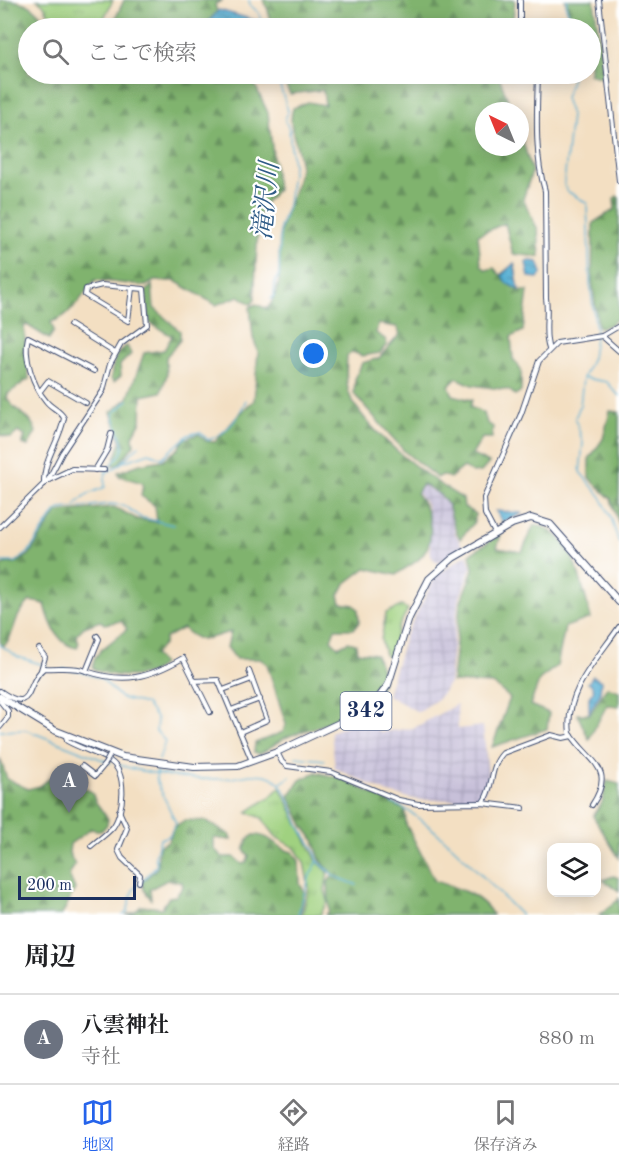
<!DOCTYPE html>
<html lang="ja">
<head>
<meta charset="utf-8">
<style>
	:root { --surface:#fff; --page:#f6f6f6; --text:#202124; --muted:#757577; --line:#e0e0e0; --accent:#2563eb }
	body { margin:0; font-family:"Old Standard TT","Noto Serif JP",serif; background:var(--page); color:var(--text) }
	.controls { position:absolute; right:18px; bottom:18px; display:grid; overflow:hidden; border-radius:12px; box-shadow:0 3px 15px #0003 }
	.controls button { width:54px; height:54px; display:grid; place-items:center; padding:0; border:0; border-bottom:2px solid var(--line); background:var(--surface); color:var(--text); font:30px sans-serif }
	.compass { position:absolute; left:475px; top:102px; width:54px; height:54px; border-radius:50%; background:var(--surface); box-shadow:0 3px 15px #0003; rotate:317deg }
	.scale { position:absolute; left:18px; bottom:15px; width:118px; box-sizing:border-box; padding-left:6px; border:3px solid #1b2f5e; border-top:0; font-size:16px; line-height:21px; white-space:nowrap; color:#1b2f5e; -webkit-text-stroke:4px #fff; paint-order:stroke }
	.you { position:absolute; left:314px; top:354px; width:21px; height:21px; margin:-15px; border:4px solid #fff; border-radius:50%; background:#1a73e8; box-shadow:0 0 0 9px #1a73e833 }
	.badge { display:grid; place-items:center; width:39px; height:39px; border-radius:50%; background:var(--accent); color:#fff; font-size:20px; font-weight:700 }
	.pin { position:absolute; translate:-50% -50px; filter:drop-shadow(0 2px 3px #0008) }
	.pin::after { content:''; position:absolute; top:32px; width:21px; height:18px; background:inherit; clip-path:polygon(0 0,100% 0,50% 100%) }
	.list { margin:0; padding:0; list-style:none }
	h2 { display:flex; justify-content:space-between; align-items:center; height:78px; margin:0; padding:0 24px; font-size:26px }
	h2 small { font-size:20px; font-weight:400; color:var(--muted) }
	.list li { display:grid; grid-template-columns:39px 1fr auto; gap:18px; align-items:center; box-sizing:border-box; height:90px; padding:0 24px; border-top:2px solid var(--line) }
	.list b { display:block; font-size:22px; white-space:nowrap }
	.list p { margin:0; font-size:20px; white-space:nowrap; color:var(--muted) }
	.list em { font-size:20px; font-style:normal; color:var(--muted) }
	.icon { flex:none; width:33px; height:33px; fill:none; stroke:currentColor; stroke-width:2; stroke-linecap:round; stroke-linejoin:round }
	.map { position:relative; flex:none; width:619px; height:915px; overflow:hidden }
	.search { position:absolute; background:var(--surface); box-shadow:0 3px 15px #0003; left:18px; right:18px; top:18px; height:66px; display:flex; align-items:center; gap:15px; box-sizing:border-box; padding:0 21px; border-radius:33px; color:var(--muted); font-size:22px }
	.sheet { height:168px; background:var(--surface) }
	nav { display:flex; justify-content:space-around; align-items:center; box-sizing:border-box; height:84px; border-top:2px solid var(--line); background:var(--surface); font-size:16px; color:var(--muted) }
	nav a { display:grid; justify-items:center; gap:3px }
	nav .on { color:var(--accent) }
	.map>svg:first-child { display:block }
</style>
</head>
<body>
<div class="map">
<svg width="619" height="915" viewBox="0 0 619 915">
	<defs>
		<pattern id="industrial-grid" width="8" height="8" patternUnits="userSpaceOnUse" patternTransform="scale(1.5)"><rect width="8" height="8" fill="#c7c0d9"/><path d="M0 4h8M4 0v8" fill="none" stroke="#aaa5bd"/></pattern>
		<pattern id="grass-tufts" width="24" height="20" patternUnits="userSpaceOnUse" patternTransform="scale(1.5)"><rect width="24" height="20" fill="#a0d180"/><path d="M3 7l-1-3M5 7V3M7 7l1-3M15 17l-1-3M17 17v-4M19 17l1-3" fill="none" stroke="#89b471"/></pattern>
		<pattern id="forest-firs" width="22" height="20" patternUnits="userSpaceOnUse" patternTransform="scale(1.5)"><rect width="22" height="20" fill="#80b36e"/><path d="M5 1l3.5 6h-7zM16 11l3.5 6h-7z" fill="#68925e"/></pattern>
		<pattern id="water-ripples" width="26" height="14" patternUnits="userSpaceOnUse" patternTransform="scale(1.5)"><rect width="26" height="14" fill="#54aed2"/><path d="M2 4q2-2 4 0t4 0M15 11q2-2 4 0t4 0" fill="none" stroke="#458eae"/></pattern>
	</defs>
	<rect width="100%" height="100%" fill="#fff"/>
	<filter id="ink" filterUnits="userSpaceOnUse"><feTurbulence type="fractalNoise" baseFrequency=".0167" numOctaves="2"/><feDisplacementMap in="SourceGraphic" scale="12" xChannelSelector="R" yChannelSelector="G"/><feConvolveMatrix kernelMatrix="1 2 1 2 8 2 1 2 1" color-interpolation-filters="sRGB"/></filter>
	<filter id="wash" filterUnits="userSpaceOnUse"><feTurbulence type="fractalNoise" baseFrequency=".008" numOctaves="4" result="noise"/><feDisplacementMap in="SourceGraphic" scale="24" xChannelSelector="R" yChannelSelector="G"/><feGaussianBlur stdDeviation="1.35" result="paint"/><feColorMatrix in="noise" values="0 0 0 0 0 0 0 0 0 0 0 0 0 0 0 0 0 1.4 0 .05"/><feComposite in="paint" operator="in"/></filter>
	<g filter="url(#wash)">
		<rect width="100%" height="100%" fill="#f3dfc2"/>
		<g fill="url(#industrial-grid)">
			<polygon points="422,485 438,494 447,503 455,533 463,548 437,563 431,556 427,506 418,493"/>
			<polygon points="467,554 471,567 458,603 449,683 438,699 418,712 387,695 405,636 436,576"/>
			<polygon points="457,704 458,729 483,726 489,782 480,800 418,800 388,793 335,768 331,732 360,719 381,732 414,728"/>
		</g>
		<g fill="url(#grass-tufts)" stroke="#5e806f" stroke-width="1.5">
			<polygon points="37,0 113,0 99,28 57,28 43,4"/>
			<polygon points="401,606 408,609 398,628 390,658 385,655 381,640 386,613"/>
			<polygon points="280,787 317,861 328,872 325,890 328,901 320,915 302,915 309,888 304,862 295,848 276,837 262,818 247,812 270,797"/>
		</g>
		<g fill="url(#forest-firs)" stroke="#4e7166" stroke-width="1.5">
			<path d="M0,0C26,0 36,5 49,28H28V74H250L268,113L277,190C270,197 263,203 260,212C258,220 254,295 255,300L251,304L239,296L216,305L175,281H154L146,286L95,280C82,296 72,316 51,322L54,331L49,339L27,325L24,327L29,379L9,393L7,397C13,413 30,412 36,432L28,446L22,444L25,436L18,432L11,438L0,435Z"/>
			<polygon points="124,0 223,0 215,4 217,12 202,28 111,28"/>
			<polygon points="263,0 515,0 512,28 271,28 268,10"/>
			<polygon points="565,0 594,0 604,78 588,74 590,74 590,28 574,28"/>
			<path d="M280,74H498L512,111H484V147H520V132L532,172L523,199L538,230L540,257L513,254L505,223L478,235L481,265L486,270L494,268L500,275L510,267L515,266L519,291H528L523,331L511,337L513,359C524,369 521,378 521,391L515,395L509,390L472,385L457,378L449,386L453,395L472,400L470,407L484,413L487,423L493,427L492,438H482L472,455L489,463L481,472L472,473L464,467L450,478L442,475L437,478L405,452L354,394L355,379L362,363L379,358L400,334L397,327L378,324L376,333L385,339L387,344L380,353L362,356L353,352L347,356C346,371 345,389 353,402C375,438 427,477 463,499L464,507L476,514L473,524L460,539C444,510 459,502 422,484L417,494C431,512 438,542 419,559C414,564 403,569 396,575L366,568L345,584L339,595L341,603L354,605L358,609L359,622L354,629H335L331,640L338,647L348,642L356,644L357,652L375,654C409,709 321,723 287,737C278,741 269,749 259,754L254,752L255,743L283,732L286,724L267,664L260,659H236L227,647L231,632C208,637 202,647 183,628L165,638L164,644L154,655L162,663C155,681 106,678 93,668L94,659L101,650L127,629L121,621L105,624L100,621L84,627L76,635L79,642L77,648C57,645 49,621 45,604L30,601C10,620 18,630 4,646L0,642V581L2,578L0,566L7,563L15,564L29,555L57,512L114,507L137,519L157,522L155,506L141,496L143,483L119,476L118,472L140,464L163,460L178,449L184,439L199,434L206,441L215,442C225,432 243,407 254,401L258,351L253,338L250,307L256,304L267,309C288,281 275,259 281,229C285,209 298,188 300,167C301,146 286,130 293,108L308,102L325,105L323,90L290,94Z"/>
			<polygon points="617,196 619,198 619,317 611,324 601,328 598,326 592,281 593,223 615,209 614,199"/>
			<polygon points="152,285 154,308 180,331 180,340 166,357 167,375 161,392 142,396 141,421 133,436 134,445 118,465 113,465 121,442 111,412 128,398 144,353 164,350 172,336 150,323 146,292"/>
			<path d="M127,346L131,354L120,365L121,376L114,382L111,379C112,366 115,351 127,346Z"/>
			<polygon points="610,411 619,412 619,525 611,499 589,478 589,459 603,439"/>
			<path d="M534,525C574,530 582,587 591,618L565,627L557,666L540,679L530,705L549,713L547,729L492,747L510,698L493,684L452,682L460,604L473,569L470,554L501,534L497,548L522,552Z"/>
			<polygon points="607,687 619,691 619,706 607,705 589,739 577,714 590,714"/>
			<path d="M0,758L7,779L28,789L40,786L61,769C75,772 79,776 84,788L92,792L95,801L108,819L107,825L101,831L91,829L70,844L69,853L75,865L69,875L75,889L62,915H0Z"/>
			<path d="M316,772L343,779L405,810L406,824L435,881C457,888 481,894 493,915H326L329,911L328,882L333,875L320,860L314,840L304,827L289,796L300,780Z"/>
			<polygon points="607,781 619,784 619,858 593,816 602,803"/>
			<path d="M185,820L206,821L229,834L231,840L214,838V849L223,857H234L242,864L246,863L249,856L244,850L248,839L254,835C271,834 278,850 293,852L299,861L300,884L305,893L300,915H126L135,912L141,906L162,908L169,897L176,896L183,887L182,882L167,880L150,889L151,899L144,890L142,882L157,868L159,846L168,842L174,827Z"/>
			<polygon points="613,876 619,878 619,891 603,880"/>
			<polygon points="619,897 619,915 599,915 618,900"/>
		</g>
		<g fill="url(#water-ripples)" stroke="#386e98" stroke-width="1.5">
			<polygon points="219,10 261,22 263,28 203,28"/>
			<polygon points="530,261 538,262 542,273 538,278 529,277 526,262"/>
			<polygon points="514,263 519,290 506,283 502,275"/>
			<polygon points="496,511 521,513 522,514 502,522"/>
			<polygon points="593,676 601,681 600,694 589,712 589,697 594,690 591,684 588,683"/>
		</g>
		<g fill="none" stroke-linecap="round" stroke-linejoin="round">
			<g stroke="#54aed2" stroke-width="1.5">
				<polyline points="249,0 250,5 259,13 261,22"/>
				<polyline points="567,0 566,7 574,28"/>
				<polyline points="573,74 565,98 571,115 564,184 567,191 587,203 590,283 596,330 592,358 583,378 580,406 575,418 583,443 580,472 601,497 611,517 619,543"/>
				<polyline points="271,299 274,296 275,281 279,275 280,228 288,205 293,165 289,129 285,120 288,111 276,74"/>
				<polyline points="585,378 607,382 619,396"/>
				<path d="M123,462L149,453L162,458L188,435L200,432L208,440C226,435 239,417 246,400"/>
				<path d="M105,472C120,469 127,455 139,446"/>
				<path d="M75,505L86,495L105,487C102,462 124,460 123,446C121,435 115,424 113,414L128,400"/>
				<polyline points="0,562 16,562 28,553 56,511 61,509 110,504 123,505 140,517 173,525"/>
				<polyline points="0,645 18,657 47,666"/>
				<polyline points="63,669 79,671 102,679 121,698 146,704 157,719 156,731 165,741 159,760"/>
				<polyline points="0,731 26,730 111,763"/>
				<polyline points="296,757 325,760"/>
				<path d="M116,764C148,774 197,782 231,778C246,776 267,769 279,783C289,795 294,815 301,829C308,841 315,847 318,861L310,875L298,915"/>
				<polyline points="281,783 290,777"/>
				<path d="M392,803C428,815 491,886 521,915"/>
				<polyline points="318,861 334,876 357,885"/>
				<polyline points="123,915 127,912 133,890 157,865 155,856 160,839 169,836 176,823 156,780 158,765"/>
			</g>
		</g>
	</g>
	<g filter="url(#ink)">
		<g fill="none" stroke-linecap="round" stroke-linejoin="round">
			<defs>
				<g id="minor">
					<polyline points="520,0 520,20 524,28"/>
					<polyline points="599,0 619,181"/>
					<path d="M538,74C537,110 534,155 545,191L546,298C549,315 543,333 549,349"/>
					<polyline points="70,325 115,353"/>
					<polyline points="602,336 619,351"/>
					<polyline points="41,390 48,381 86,403"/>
					<polyline points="95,470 107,450 111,434"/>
					<polyline points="49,480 72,469 104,470"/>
					<path d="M44,484C43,459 60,441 64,418C60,410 51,408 46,401C33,386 23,356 28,337L94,371"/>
					<polyline points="0,527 48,480 62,453 103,391 110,364 121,344 147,325 144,289 102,285 86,289 85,295 128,321 132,288"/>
					<polyline points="495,533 485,514 484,498 521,414 539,361 557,343 602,336 619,326"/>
					<polyline points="39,649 45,657 41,670"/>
					<polyline points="86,671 99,639 97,636"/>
					<polyline points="194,681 218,680 252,761"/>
					<polyline points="223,690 252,679"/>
					<path d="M0,691C36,716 24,683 44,668C57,669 74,666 86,671C124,684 148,678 183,658L210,712"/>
					<polyline points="0,701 8,711 8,717 0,727"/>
					<polyline points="231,710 260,699"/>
					<polyline points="240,732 267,720 249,671"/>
					<path d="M66,736L67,741C81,749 98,753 110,761C128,773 124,812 113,827C107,834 98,840 91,846"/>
					<polyline points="277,752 282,762 287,766 331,772 399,800 418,804 482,803 523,808"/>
					<polyline points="82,766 95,776 105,764"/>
					<path d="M483,802C494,788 489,767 503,753L551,735L563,738L572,736"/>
					<path d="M592,805C617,767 588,762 570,733C564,692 598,658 619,627"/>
					<polyline points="119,811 127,828 118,850 122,858 140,875 139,882"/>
				</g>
				<polyline id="highway" points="0,697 54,730 123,757 194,767 238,766 277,752 371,708 388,685 409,618 429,579 453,558 512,524 531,518 550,524 619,602"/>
			</defs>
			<use href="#minor" stroke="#3b496d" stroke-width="6"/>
			<use href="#highway" stroke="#3b496d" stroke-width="8"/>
			<use href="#minor" stroke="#fff" stroke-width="4"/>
			<use href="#highway" stroke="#fff" stroke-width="6"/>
			<defs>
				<polyline id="minor-bridge" points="105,764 110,755"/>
			</defs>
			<use href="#minor-bridge" stroke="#3b496d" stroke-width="6" stroke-linecap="butt"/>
			<use href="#minor-bridge" stroke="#fff" stroke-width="4"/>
		</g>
	</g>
	<g text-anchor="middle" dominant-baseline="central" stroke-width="4.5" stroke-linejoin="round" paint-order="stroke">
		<rect fill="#fff" stroke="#5f6d8e" stroke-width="1.5" x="340.5" y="692" width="51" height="38" rx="4.5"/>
		<g font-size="22" font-weight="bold" fill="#1b2f5e">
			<text x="366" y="711">342</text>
		</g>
		<g font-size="26" font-style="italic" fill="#2f5b87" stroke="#fff">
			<text transform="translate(267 201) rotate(-84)">滝沢川</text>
		</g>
	</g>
</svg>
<div class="controls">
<button><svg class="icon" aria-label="layers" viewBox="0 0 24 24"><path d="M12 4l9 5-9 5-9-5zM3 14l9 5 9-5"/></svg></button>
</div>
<svg class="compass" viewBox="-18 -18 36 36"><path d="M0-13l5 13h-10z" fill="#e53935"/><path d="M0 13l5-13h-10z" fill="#757577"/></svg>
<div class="scale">200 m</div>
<div class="you"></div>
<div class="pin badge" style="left:69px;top:813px;background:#6b7280">A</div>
<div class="search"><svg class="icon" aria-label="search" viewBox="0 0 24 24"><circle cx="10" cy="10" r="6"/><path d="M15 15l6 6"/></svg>ここで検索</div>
</div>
<section class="sheet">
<h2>周辺<small></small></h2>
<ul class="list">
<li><span class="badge" style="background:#6b7280">A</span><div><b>八雲神社</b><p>寺社</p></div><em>880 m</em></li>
</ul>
</section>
<nav>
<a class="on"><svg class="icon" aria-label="map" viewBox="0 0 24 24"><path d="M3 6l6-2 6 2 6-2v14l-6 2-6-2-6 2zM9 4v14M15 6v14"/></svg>地図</a>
<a><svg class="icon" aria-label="directions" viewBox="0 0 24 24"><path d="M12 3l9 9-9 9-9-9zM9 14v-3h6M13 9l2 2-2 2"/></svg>経路</a>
<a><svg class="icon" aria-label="saved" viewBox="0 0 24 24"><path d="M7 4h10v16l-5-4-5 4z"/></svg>保存済み</a>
</nav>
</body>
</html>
